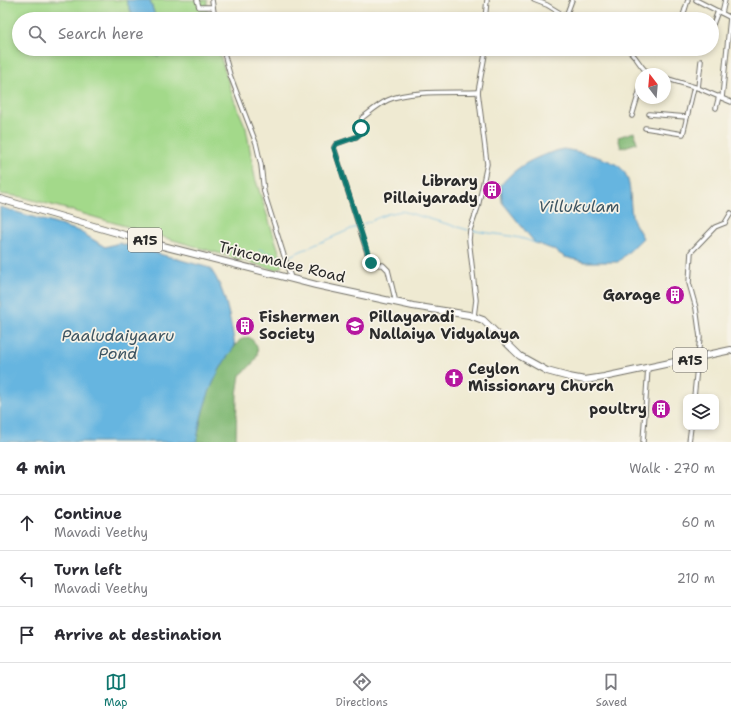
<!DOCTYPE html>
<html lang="en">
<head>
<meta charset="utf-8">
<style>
	:root { --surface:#fff; --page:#f7f7f7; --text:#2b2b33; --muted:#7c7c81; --line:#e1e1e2; --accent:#0f766e }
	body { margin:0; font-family:"Shantell Sans",sans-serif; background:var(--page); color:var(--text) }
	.controls { position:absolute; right:12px; bottom:12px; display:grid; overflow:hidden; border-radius:8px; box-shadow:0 2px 6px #0003 }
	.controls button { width:36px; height:36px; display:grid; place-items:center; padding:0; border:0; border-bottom:1px solid var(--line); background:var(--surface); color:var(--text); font:20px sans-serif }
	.compass { position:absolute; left:635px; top:68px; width:36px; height:36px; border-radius:50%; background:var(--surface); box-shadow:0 2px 6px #0003; rotate:344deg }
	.stop { position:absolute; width:12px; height:12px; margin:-9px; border:3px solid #0f766e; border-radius:50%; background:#fff }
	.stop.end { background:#0f766e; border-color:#fff; box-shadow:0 1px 4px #0008 }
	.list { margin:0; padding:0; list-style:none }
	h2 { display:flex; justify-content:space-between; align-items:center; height:52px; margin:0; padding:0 16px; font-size:17px }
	h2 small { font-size:13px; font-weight:400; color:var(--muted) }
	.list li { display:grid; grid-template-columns:26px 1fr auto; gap:12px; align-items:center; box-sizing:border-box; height:56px; padding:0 16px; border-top:1px solid var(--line) }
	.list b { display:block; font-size:15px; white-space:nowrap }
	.list p { margin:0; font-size:13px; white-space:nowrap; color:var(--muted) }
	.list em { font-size:13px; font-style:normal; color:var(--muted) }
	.icon { flex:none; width:22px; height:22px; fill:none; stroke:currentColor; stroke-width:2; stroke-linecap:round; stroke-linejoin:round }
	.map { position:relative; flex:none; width:731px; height:442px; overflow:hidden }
	.search { position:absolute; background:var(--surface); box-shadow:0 2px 6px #0003; left:12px; right:12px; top:12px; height:44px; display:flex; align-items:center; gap:10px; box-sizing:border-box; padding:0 14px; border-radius:22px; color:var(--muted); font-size:15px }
	.sheet { height:220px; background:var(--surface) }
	nav { display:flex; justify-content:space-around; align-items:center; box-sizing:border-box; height:56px; border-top:1px solid var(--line); background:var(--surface); font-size:11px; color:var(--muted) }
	nav a { display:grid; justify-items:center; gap:2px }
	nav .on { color:var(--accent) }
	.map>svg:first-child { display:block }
</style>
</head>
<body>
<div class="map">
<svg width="731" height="442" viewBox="0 0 731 442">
	<rect width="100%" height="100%" fill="#f7f3e8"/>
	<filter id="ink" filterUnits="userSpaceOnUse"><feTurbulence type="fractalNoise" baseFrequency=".025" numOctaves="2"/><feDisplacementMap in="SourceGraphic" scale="8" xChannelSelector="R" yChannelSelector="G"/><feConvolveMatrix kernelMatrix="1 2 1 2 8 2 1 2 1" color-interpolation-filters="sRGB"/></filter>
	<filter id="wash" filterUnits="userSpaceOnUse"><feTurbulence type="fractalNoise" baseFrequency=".012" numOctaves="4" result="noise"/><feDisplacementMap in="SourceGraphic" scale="16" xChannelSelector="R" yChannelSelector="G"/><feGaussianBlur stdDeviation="0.9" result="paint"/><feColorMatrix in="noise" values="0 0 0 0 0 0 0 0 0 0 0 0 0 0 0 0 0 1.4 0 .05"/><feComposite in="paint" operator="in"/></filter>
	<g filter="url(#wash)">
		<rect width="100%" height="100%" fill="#efead2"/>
		<g fill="#a3d98a" stroke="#67825a">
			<polygon points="0,0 126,0 134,19 19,19 19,49 133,49 158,56 160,49 218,49 234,100 246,128 255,178 281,258 282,266 276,270 70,210 22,197 0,194"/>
			<polygon points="150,0 207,0 207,12 209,19 156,19"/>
		</g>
		<g fill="#82b976" stroke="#567250">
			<polygon points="634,132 637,143 621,148 618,137"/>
			<path d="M249,337C267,351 253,365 240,375L237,394L236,442H197C200,416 208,388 221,365C226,356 234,348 240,340Z"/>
		</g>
		<g fill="#66b5e0" stroke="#487086">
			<polygon points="126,0 150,0 156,19 134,19"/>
			<polygon points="133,49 160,49 159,56"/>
			<path d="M563,149C577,151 612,159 621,168C634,181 628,203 633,219C635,225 640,232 643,238L618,262H585L565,257L552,249L535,243L502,202L501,185C518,164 538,156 563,149Z"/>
			<path d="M0,207L79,231L105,247L119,243L210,268C226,290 230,319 235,346C214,374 201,407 197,442H0Z"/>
		</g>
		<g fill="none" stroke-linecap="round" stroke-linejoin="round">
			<g stroke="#66b5e0" stroke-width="1">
				<polyline points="361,225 387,214 402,211 468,230"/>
				<path d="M471,230C493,235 515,234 535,243"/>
				<polyline points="259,249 282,258"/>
				<polyline points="285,258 358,226"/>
			</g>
		</g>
	</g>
	<g filter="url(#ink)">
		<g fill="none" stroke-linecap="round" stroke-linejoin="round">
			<defs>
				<g id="street">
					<polyline points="197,0 199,7 213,7"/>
					<polyline points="212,0 215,19"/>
					<polyline points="534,0 547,5 570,19"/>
					<polyline points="696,0 731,18"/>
					<polyline points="722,13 725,0"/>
					<polyline points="566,16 572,0"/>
					<polyline points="485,19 487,0"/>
					<polyline points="682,19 688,0"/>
					<polyline points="712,27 718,11"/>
					<polyline points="223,49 230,75 256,143 261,165 264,192 291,278"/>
					<path d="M626,49C637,54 639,68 650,74"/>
					<polyline points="665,78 698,88 731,102"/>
					<polyline points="698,88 701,61"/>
					<polyline points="722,98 730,18"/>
					<polyline points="716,108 719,96"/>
					<polyline points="649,114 687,117"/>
					<polyline points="632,116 641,86"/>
					<polyline points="645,128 683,134 694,87"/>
					<path d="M396,303L388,270L383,265C377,265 373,265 369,259L334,147L336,144L356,137L360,133L362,118C370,112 379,104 388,100C410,90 454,93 478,92"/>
					<polyline points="474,316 476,300 469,240 470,230 478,207 487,164 478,92 486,49"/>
					<polyline points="694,397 700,337 696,308 689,283 691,252 715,227 725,223 731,213"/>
					<polyline points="643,442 648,367"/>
					<polyline points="689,442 691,427"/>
				</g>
				<polyline id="highway" points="0,199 159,245 316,285 413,306 469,315 483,320 520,356 547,371 569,377 585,380 604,377 731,350"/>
			</defs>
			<use href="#street" stroke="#706e65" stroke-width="5.5"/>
			<use href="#highway" stroke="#706e65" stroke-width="8"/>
			<use href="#street" stroke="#fff" stroke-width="3.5"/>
			<use href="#highway" stroke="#fff" stroke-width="6"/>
		</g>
	</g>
	<g fill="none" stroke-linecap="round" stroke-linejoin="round" filter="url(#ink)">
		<polyline stroke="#0f766e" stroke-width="5" points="361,128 360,134 356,137 336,144 334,148 371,263"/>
	</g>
	<defs>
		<symbol id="building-disc" viewBox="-11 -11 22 22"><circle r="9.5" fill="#b5179e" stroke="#f7f3e8"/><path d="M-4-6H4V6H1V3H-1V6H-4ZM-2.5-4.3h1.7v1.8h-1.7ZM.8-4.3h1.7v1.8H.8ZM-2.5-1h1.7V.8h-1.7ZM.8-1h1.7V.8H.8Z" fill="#fff"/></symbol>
		<symbol id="school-disc" viewBox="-11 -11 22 22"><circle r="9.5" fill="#b5179e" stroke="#f7f3e8"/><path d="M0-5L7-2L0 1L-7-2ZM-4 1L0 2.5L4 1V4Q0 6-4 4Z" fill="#fff"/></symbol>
		<symbol id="church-disc" viewBox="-11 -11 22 22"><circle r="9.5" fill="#b5179e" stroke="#f7f3e8"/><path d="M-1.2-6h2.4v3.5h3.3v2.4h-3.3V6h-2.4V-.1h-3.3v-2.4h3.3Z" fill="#fff"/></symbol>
	</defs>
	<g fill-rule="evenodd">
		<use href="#building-disc" x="481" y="179" width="22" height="22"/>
		<use href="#building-disc" x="664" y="284" width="22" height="22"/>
		<use href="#building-disc" x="234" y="315" width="22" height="22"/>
		<use href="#school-disc" x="344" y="315" width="22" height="22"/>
		<use href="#church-disc" x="443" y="367" width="22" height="22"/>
		<use href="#building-disc" x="650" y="398" width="22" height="22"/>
	</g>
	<g text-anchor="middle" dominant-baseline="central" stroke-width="3.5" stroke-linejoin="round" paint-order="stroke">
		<g fill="#f7f3e8" stroke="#686764" stroke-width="1">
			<rect x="128" y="228" width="34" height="24" rx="3"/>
			<rect x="673" y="348" width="34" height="24" rx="3"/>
		</g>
		<g font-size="14" font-weight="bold" fill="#2b2b2b">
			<text x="145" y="240">A15</text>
			<text x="690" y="360">A15</text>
		</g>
		<g font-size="15" font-weight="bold" fill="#2b2b2b" stroke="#f7f3e8" text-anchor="end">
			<text x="478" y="181">Library<tspan x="478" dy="17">Pillaiyarady</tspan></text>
			<text x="661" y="295">Garage</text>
			<text x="259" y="317" text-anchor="start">Fishermen<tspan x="259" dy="17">Society</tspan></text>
			<text x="369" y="317" text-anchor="start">Pillayaradi<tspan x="369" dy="17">Nallaiya Vidyalaya</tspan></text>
			<text x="468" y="369" text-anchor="start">Ceylon<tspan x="468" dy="17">Missionary Church</tspan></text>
			<text x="647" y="409">poultry</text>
		</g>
		<g font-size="15" fill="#2b2b2b" stroke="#f7f3e8">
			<text transform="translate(282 262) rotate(14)">Trincomalee Road</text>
		</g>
		<g font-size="16" font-style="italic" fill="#3d5461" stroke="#f7f3e8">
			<text x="579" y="206">Villukulam</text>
			<text x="118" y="335">Paaludaiyaaru<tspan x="118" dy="18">Pond</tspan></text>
		</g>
	</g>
</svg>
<div class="controls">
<button><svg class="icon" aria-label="layers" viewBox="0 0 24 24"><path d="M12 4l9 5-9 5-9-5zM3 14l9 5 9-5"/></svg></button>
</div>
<svg class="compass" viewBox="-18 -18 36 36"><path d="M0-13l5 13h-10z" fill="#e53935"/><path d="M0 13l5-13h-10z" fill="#7c7c81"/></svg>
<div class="stop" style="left:361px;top:128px"></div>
<div class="stop end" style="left:371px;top:263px"></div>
<div class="search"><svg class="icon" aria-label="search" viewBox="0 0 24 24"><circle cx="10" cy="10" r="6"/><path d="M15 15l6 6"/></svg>Search here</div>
</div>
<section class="sheet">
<h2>4 min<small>Walk · 270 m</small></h2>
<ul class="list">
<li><svg class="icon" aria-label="ahead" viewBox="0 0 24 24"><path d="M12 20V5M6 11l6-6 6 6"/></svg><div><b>Continue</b><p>Mavadi Veethy</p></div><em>60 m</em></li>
<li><svg class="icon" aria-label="left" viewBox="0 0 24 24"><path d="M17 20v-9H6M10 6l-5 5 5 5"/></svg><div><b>Turn left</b><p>Mavadi Veethy</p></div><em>210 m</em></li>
<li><svg class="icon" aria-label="arrive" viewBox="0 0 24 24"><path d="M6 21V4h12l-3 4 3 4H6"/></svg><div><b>Arrive at destination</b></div></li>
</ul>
</section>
<nav>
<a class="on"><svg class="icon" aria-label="map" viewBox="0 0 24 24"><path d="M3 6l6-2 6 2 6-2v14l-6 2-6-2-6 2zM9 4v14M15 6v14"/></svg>Map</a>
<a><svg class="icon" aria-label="directions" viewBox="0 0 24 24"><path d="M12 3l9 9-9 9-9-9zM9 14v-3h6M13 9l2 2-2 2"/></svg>Directions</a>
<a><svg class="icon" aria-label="saved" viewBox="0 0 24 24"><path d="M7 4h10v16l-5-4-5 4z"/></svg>Saved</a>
</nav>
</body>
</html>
